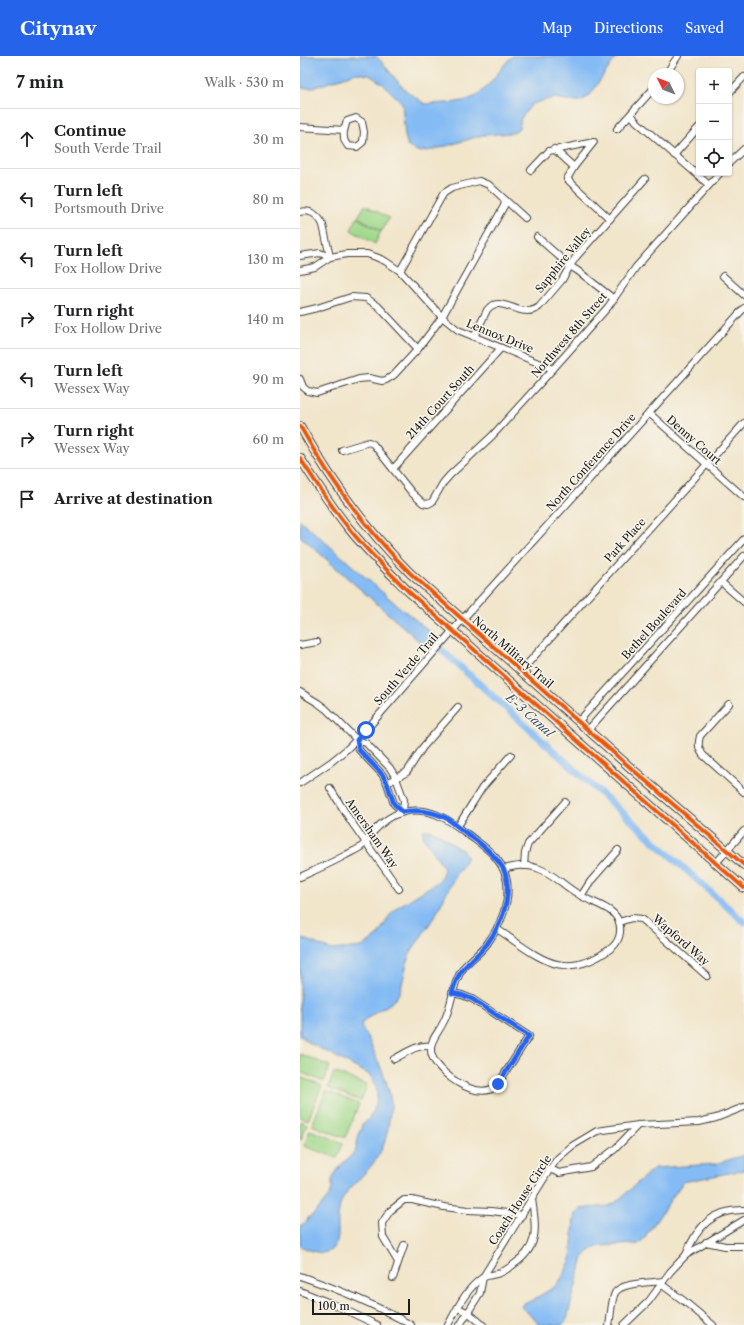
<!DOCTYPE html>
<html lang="en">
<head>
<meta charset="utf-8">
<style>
	:root { --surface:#fff; --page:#f6f6f6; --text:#202124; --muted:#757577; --line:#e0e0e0; --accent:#2563eb }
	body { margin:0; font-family:"Libre Caslon Text",serif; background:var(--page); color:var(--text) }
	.controls { position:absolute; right:12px; top:12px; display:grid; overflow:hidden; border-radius:4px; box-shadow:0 1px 3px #0004 }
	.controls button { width:36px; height:36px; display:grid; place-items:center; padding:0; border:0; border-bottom:1px solid var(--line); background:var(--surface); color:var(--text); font:20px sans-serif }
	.compass { position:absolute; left:348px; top:12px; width:36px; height:36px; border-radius:50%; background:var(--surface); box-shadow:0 1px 3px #0004; rotate:312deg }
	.scale { position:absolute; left:12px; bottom:10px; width:98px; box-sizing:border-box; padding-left:4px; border:2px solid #1c1c1c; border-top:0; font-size:11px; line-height:14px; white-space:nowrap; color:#1c1c1c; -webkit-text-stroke:3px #f7f3e8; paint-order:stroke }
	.stop { position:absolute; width:12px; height:12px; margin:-9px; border:3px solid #2563eb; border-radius:50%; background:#fff }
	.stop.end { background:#2563eb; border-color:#fff; box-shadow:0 1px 4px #0008 }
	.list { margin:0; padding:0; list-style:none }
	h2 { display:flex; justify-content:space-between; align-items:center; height:52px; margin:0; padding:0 16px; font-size:17px }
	h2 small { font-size:13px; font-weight:400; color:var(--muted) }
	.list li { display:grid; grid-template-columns:26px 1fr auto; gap:12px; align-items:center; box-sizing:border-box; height:60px; padding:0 16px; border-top:1px solid var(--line) }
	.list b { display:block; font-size:15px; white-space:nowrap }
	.list p { margin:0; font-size:13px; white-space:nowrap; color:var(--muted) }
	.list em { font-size:13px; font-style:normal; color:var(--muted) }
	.icon { flex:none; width:22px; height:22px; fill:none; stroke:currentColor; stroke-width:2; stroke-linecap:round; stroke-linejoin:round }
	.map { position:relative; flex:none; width:444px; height:1269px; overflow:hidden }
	header { display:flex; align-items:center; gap:24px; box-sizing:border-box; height:56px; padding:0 20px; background:var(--accent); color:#fff }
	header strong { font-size:19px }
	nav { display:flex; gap:22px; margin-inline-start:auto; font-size:14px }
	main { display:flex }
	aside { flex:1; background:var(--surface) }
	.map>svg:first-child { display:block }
</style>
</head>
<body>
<header>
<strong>Citynav</strong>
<nav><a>Map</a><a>Directions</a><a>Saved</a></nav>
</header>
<main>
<aside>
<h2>7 min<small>Walk · 530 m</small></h2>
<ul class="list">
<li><svg class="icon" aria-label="ahead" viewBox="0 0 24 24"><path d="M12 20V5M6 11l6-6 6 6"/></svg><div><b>Continue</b><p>South Verde Trail</p></div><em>30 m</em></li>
<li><svg class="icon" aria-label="left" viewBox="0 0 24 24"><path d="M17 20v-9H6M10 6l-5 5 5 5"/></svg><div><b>Turn left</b><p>Portsmouth Drive</p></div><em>80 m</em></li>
<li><svg class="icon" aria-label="left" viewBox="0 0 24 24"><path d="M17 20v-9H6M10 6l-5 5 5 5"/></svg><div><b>Turn left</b><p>Fox Hollow Drive</p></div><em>130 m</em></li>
<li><svg class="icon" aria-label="right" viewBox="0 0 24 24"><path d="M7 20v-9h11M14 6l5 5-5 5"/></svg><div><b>Turn right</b><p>Fox Hollow Drive</p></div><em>140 m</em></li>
<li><svg class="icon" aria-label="left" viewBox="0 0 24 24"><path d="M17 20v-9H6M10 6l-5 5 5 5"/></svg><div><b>Turn left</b><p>Wessex Way</p></div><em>90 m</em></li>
<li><svg class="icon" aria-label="right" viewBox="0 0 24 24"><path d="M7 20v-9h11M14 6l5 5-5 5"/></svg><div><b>Turn right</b><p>Wessex Way</p></div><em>60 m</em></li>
<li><svg class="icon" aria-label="arrive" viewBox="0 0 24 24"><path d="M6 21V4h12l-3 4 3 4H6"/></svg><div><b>Arrive at destination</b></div></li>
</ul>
</aside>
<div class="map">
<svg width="444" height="1269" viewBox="0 0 444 1269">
	<rect width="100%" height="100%" fill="#f7f3e8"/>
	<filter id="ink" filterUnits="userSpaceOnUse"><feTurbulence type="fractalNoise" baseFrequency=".025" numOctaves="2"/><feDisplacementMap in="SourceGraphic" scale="8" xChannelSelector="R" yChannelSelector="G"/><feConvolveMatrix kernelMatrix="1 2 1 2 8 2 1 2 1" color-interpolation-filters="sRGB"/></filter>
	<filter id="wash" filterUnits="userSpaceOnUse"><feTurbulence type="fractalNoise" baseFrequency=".012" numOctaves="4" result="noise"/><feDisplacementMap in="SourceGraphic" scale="16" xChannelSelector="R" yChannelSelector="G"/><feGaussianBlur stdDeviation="0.9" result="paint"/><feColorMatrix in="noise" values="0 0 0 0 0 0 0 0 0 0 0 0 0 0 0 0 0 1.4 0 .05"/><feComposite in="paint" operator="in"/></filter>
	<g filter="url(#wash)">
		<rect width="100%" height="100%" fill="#f1e5ca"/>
		<g fill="#9fd88a" stroke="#5e7a53">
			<polygon points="65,149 89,162 82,175 58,161"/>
			<polygon points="57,162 81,175 75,188 51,174"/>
			<polygon points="0,998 30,1010 24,1026 0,1016"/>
			<polygon points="34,1016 67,1029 61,1045 28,1032"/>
			<polygon points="0,1021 22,1030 8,1064 0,1061"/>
			<polygon points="26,1035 59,1048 45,1082 12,1069"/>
			<polygon points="0,1065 7,1068 1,1084 0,1084"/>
			<polygon points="10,1074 43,1087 37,1102 4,1090"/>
		</g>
		<g fill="#84bbf4" stroke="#506c88">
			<path d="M0,0H76L81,5L104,33L125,48C141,47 160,48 174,41C188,34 201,11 212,0H317L290,39L282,45H271L253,42L232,48L221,62L219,72L213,77L183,79L133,94L120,96L108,91L105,80L102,47L83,28L69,19L56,17L12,32H0Z"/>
			<polygon points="0,464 97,549 137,581 127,592 0,480"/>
			<path d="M123,774C134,772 148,784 156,791C160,793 164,794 166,799C167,803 163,809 160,813L158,814L136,858L109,899L101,932L97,941L91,947L72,959L61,968C62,973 66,977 68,982C76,1002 89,1025 91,1047C91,1052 90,1058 89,1063C87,1088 79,1103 61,1121C55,1128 46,1135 42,1144C40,1149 38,1157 38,1162C37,1172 41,1185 32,1193C24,1201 9,1194 0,1190V1170L7,1165L8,1162L14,1158L30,1139L32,1132V1124L36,1116L44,1106L55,1096L60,1074L62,1073L61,1070C77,1059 84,1032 68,1018L8,986L4,983L3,980L0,981V881L31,894L62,891L78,879L90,859L96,852L136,827L141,822L144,812L123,780Z"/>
			<polygon points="444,1099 444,1114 383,1126 342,1185 338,1188 299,1190 288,1196 283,1202 267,1263 265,1267 262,1269 239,1269 232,1260 224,1254 221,1251 223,1247 231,1245 256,1230 263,1220 271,1203 274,1163 275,1158 279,1153 309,1150 315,1147 354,1112 415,1108"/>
		</g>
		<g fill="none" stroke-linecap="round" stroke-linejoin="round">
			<polyline stroke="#84bbf4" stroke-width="7" points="126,580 444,866"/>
		</g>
	</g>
	<g filter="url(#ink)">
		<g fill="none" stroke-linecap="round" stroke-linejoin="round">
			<defs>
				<g id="minor">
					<polyline points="366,18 378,0"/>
					<polyline points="429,37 444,21"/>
					<polyline points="331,58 336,65 409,129"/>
					<path d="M56,62L62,66L64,76L63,86L57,91L48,90C41,82 44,74 47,65Z"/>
					<polyline points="0,71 44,74"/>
					<polyline points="317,73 354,32"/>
					<polyline points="254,93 274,111"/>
					<polyline points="374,99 399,71"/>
					<polyline points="429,107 444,93"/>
					<polyline points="231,114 249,95 294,86 274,111 267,123 310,163"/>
					<path d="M0,156C11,153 19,160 23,169L30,201"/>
					<polyline points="237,181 270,210 278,215 314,243"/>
					<polyline points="0,200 20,197 30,201"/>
					<polyline points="0,214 15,211 30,201 47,198 67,198 76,201 85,205 100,215 142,261 158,274 253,313"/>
					<polyline points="100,215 142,140 144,137 152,132 179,125 189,129 225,162"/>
					<polyline points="423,220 444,239"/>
					<polyline points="0,256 17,252 51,241 66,242 78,250 118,293"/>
					<path d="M174,281L187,254C200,236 221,265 239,251L262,224L270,210L276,201L345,123"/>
					<polyline points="0,323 3,331 8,335 17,337 59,323 69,322 82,325 86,324 94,319 118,293 142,261 204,150 205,144"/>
					<polyline points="349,357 444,441"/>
					<polyline points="42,394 69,386 73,388 112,437 123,447 128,448 132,446 143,427 150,419 192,380 253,313 308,251 336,211 420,117"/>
					<polyline points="93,413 201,292"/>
					<polyline points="421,526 444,546"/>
					<polyline points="0,589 17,586"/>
					<polyline points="221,615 444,367"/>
					<polyline points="0,636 18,647 26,653 57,684 66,687 90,712 96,722 104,744 103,756"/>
					<path d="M429,648L400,680C398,688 398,692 403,699L444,736"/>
					<polyline points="278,666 444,483"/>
					<polyline points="288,674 444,500"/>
					<polyline points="57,684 59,694 82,718 87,727 94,748 103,756"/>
					<polyline points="0,727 31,706 47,693 66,674 162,564 444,252"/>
					<polyline points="87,727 107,716 123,691 158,651"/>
					<polyline points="30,732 52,767 99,833"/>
					<polyline points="158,770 182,732 211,699"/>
					<polyline points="416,807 444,775"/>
					<polyline points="224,810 225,797 228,788 265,746"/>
					<path d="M0,821C16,814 31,807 46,799C51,796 57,794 62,790C67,786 69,781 73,776C81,767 91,759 103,756C128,750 147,762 166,777C176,785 188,792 196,802C218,827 205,864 187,888C180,897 171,903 164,911C151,928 153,950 143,967C139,976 130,984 131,994C131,1003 139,1011 145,1017C157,1028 184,1044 198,1028L229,980L172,943L162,939L152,937"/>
					<polyline points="281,840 290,826 318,794"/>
					<polyline points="319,866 332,862 342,863 407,920"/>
					<path d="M197,873C238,900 262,928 310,893C319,887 322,876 319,866C317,861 314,857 309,854C300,848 289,845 280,839C264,831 254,817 237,812C225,808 215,810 204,813"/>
					<path d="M94,1003C106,997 117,988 131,990"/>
					<polyline points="250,1113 259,1117 291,1111 315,1093 338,1069"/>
					<polyline points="406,1186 425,1190 444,1190"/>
					<path d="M386,1199C396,1171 414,1153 444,1154"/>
					<polyline points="98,1206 83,1181 82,1167 90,1155 104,1144 112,1144 144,1151 168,1154 191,1155 222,1159"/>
					<path d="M0,1220C38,1233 76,1249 111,1269"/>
					<polyline points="93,1222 104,1189"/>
					<polyline points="361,1228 384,1245 413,1269"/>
					<polyline points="0,1235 35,1249 77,1269"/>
					<polyline points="158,1252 169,1257 183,1269"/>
					<path d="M148,1269C157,1253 166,1233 182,1222C187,1219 194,1219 200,1217C204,1215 209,1212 213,1209C240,1191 236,1172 232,1143"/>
					<polyline points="160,1269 180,1237 183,1221 250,1113 258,1102 272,1090 297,1075 338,1069 399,1066 416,1062 444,1051"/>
					<path d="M309,1269C311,1260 311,1245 315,1237C321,1226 351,1227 363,1225"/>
					<polyline points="324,1269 349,1245 370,1216 386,1199 444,1164"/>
				</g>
				<g id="major">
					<path d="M0,370C30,424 66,473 110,517L332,713L444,809"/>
					<path d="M0,402C16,427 32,452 51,475C69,497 89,516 109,536L444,832"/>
				</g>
			</defs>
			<use href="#minor" stroke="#3c3a36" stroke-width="8"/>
			<use href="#major" stroke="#3c3a36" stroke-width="10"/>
			<use href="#minor" stroke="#fff" stroke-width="6"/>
			<use href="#major" stroke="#fff" stroke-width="8"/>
			<defs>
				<g id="cycleway">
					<path d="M0,370C30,424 66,473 110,517L332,713L444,809"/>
					<path d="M0,402C16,427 32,452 51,475C69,497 89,516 109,536L444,832"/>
				</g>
			</defs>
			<use href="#cycleway" stroke="#f7f3e8" stroke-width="6"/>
			<use href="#cycleway" stroke="#e8590c" stroke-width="4"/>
		</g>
	</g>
	<g fill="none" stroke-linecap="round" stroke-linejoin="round" filter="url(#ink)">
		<path stroke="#2563eb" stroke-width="5" d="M66,674L57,684L59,694L82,718L87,727L94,748L103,756C119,753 133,755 148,763C157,770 167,778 177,785C200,804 212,815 206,847C203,862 196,876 187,888C171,908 160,908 152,937L162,939L172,943L229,980L198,1028"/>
	</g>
	<g text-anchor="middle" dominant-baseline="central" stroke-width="3.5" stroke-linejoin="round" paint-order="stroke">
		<g font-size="11" fill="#1c1c1c" stroke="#f7f3e8">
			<text transform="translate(263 204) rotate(-51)">Sapphire Valley</text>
			<text transform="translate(269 279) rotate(-49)">Northwest 8th Street</text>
			<text transform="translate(200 280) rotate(22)">Lennox Drive</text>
			<text transform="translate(140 346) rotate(-48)">214th Court South</text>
			<text transform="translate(394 384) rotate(41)">Denny Court</text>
			<text transform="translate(291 406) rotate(-48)">North Conference Drive</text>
			<text transform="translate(325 484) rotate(-48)">Park Place</text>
			<text transform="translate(354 568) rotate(-48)">Bethel Boulevard</text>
			<text transform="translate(213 596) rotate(41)">North Military Trail</text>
			<text transform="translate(106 613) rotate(-49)">South Verde Trail</text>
			<text transform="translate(72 777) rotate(55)">Amersham Way</text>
			<text transform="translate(381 884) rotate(41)">Wapford Way</text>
			<text transform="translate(220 1144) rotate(-57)">Coach House Circle</text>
		</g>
		<g font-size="12" font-style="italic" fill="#405468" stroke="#f7f3e8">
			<text transform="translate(230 659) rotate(42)">E-3 Canal</text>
		</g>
	</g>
</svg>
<div class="controls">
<button>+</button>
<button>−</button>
<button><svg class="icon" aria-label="locate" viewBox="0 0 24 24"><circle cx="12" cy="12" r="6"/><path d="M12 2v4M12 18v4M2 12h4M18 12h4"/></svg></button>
</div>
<svg class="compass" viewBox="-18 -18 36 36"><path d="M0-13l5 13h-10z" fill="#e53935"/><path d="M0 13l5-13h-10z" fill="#757577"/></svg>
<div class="scale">100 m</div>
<div class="stop" style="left:66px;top:674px"></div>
<div class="stop end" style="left:198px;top:1028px"></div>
</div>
</main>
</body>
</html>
